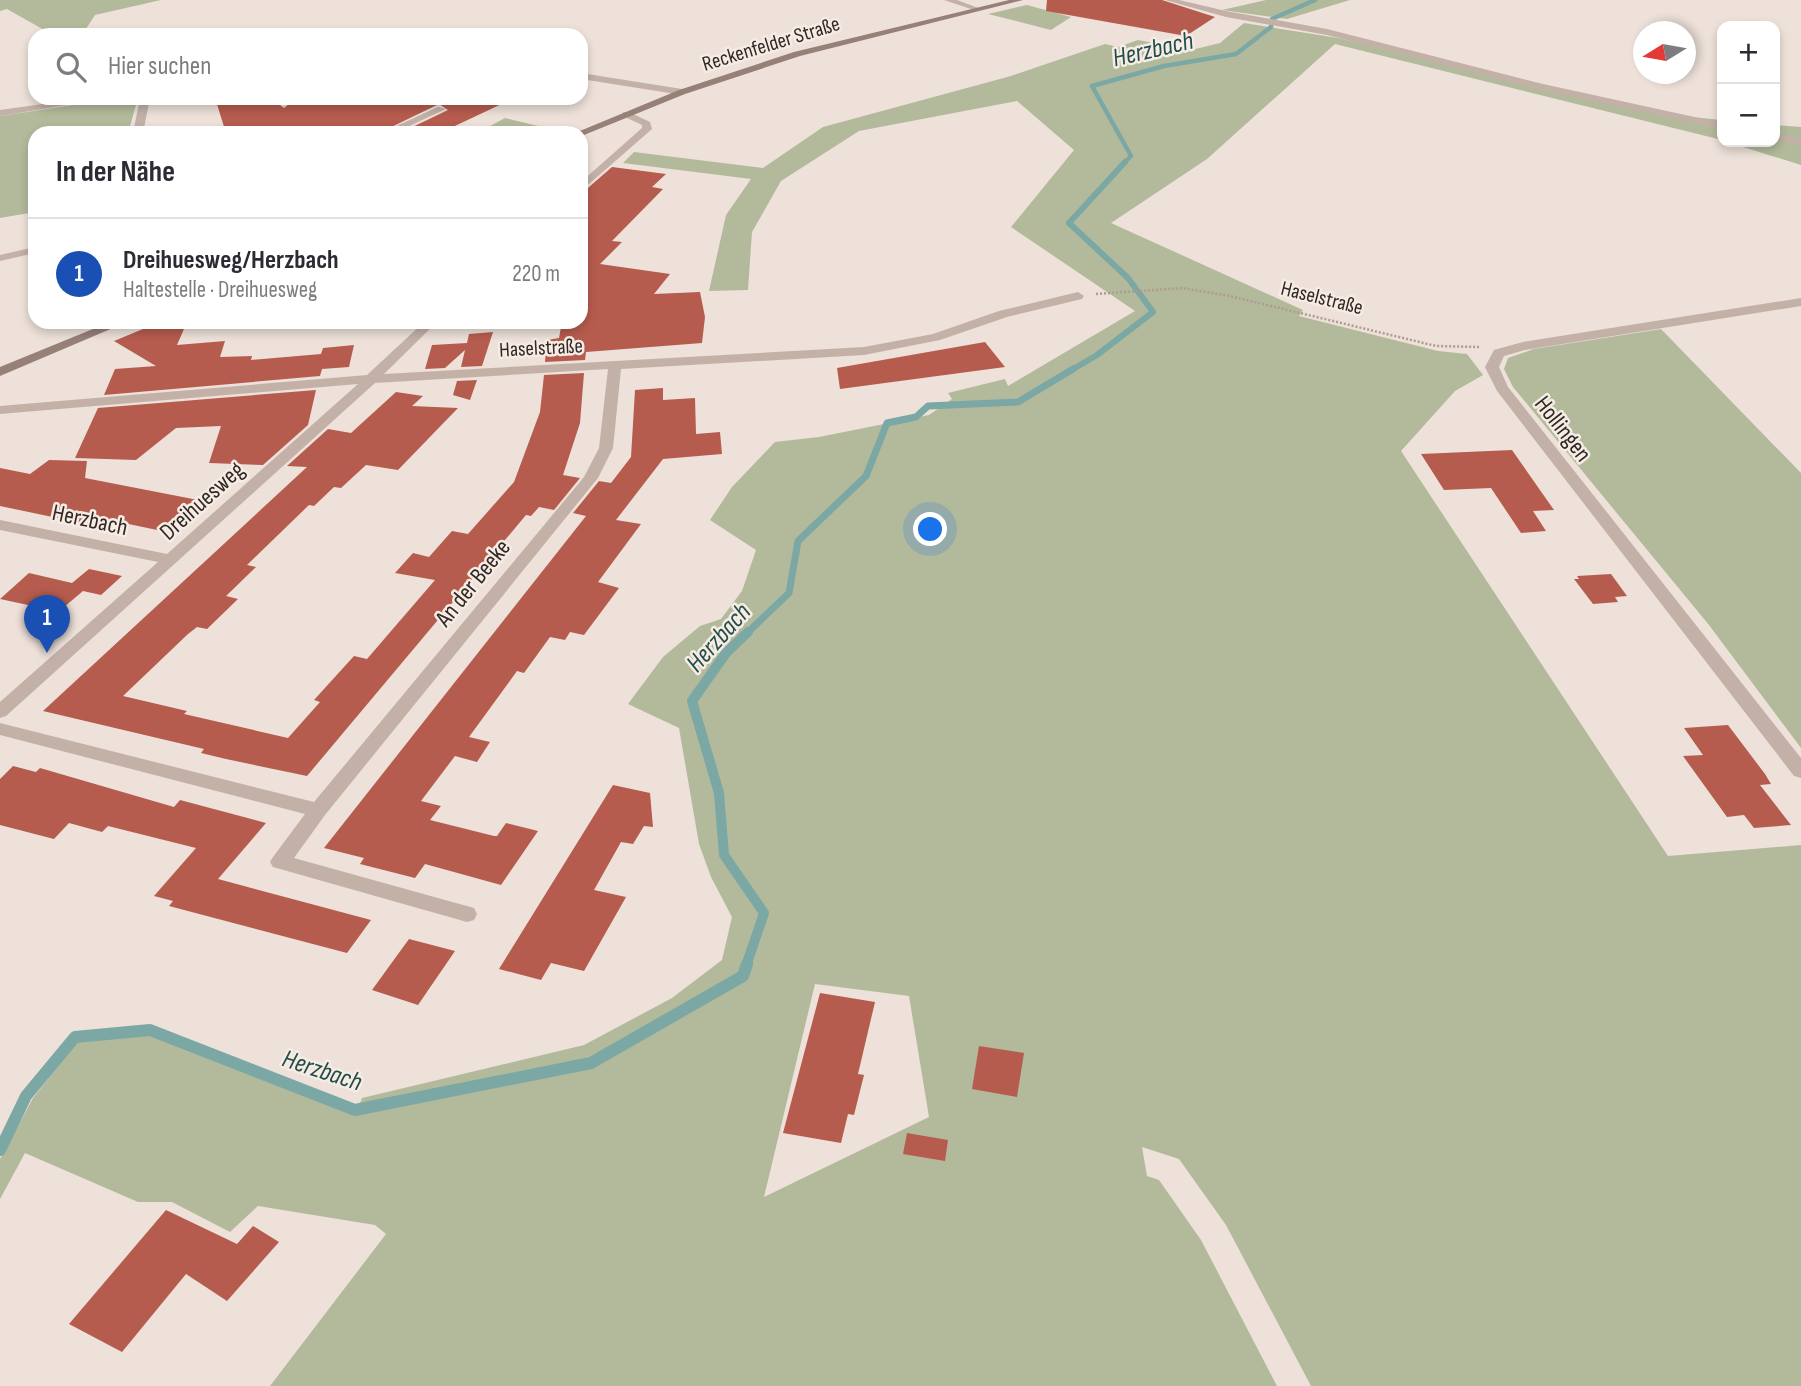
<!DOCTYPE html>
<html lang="de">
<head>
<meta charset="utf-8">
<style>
	:root { --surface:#fff; --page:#f7f7f7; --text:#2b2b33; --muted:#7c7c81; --line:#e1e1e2; --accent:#214d4b }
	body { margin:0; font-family:"Sofia Sans Condensed",sans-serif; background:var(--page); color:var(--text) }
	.controls { position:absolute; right:21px; top:21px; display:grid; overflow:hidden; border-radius:14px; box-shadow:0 4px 10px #0003 }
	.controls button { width:63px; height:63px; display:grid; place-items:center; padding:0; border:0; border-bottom:2px solid var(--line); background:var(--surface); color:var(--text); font:35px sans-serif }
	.compass { position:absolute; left:1633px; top:21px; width:63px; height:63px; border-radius:50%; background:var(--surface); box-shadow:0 4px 10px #0003; rotate:259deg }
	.you { position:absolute; left:931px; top:530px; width:24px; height:24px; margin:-18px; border:5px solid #fff; border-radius:50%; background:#1a73e8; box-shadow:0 0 0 10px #1a73e833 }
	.badge { display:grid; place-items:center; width:46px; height:46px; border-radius:50%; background:var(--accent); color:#fff; font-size:23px; font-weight:700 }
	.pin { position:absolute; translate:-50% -58px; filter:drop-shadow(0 2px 4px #0008) }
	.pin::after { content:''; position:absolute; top:37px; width:24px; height:21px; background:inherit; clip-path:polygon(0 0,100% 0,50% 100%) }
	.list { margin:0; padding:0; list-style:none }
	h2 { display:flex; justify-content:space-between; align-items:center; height:91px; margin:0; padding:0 28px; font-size:30px }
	h2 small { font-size:23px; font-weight:400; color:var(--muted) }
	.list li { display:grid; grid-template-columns:46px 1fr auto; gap:21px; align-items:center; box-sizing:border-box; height:112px; padding:0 28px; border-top:2px solid var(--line) }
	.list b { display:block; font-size:26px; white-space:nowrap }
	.list p { margin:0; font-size:23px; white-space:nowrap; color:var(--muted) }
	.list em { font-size:23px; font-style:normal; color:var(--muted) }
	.icon { flex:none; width:38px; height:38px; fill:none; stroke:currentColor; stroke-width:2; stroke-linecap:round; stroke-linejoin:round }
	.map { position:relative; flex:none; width:1801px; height:1386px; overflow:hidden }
	.search { position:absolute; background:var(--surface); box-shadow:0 4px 10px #0003; left:28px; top:28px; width:560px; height:77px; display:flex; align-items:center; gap:18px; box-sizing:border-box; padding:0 24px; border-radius:21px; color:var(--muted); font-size:26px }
	.panel { position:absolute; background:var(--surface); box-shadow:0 4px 10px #0003; left:28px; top:126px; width:560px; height:203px; border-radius:21px }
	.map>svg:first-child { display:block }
</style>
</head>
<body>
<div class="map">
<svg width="1801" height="1386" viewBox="0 0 1801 1386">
	<rect width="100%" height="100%" fill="#ede1d9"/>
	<g fill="#b3ba9b" fill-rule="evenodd">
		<polygon points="0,0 161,0 95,15 82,35 53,35 7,9 0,11"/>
		<polygon points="1266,0 1350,0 1287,19 1222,10"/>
		<polygon points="1027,5 1071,17 1051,30 988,14"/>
		<path d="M1244,23L1338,38L1660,114L1722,120V140L1335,44L1207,159L1111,223L1303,310L1299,316L1438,351L1467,354L1483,375L1455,391L1401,451L1668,856L1801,845V1386H1311L1226,1225L1179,1159L1142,1147L1147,1176L1159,1180L1201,1240L1277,1386H270L386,1234L375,1225L258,1206L230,1232L172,1202H138L25,1153L0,1199V1159L33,1098L78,1041L151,1034L356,1114L362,1098L584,1045L672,998L722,960L732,917L711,877L699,844L679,728L628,704L663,657L700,626L721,619L742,591L756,550L710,520L732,487L775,442L819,437L929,415L952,399L948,393L1005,379L1008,386L1135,311L1011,227L1074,150L1017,101L859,131L781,181L752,232L748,290L709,291L726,215L751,179L623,163L634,152L763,168L823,127L1011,76L1105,44L1118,47L1138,40L1191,50L1220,43ZM815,984L909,996L929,1117L764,1197Z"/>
		<polygon points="119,98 138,98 128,133 35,133 35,212 0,218 0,116"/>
		<polygon points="505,118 563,132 477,133"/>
		<polygon points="1775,125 1801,127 1801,165 1727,142 1775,142"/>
		<polygon points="1661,329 1801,473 1801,748 1709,625 1513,387 1504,369 1508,358 1534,349"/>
	</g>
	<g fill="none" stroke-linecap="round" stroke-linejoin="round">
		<polyline stroke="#7ba7a4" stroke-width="4.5" points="1123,164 1131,156 1092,86 1164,66 1236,54 1271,27 1272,19 1315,0"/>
		<polyline stroke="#7ba7a4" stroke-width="6" points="1070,371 1097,355 1153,312 1128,278 1069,223 1125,162"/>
		<polyline stroke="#7ba7a4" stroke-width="7" points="747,633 789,593 798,541 866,476 887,423 916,417 928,406 1018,402 1073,369"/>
		<polyline stroke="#7ba7a4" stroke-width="10" points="746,966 764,913 724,855 719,793 692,701 726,653 748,632"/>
		<polyline stroke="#7ba7a4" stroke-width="12" points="0,1150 26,1096 75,1037 150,1030 355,1110 591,1063 743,976 747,964"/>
	</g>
	<g fill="#b65c4e">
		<polygon points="1047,0 1162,0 1215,17 1186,36 1046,11"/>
		<polygon points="215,98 279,98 276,102 284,108 296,98 514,98 440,133 400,133 448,110 439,104 379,133 226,133"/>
		<polygon points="612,167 666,174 652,187 663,189 612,241 622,242 600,264 670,274 654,294 700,292 705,317 702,343 586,352 585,360 545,362 547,340 559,338 562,322 581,322 581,194"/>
		<polygon points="160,322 187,322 177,345 225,341 220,357 252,356 251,360 321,354 323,348 354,345 349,367 322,369 320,376 104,395 115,369 156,366 114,341"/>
		<polygon points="493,332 482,366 461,367 465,350 445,368 425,369 432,345 467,343 469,334"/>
		<polygon points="985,342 1005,367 840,389 837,368"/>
		<polygon points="584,373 580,423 563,475 580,478 554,510 539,507 531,516 526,515 307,776 226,759 201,753 204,749 43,711 307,467 287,466 328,429 351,433 396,392 423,396 412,406 458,408 398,470 366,465 341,488 334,487 314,506 309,505 247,565 256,567 226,596 238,599 207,629 197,627 188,634 123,696 187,711 184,714 288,738 320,702 314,700 354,656 367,659 435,580 395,573 413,553 429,557 452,531 468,534 514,482 540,412 544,375"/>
		<polygon points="477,380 470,400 453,395 457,381"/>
		<polygon points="663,388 663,400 695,398 696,434 720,432 722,454 663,459 616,520 641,524 598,582 619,588 584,635 570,632 565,640 550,637 524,673 517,671 469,737 490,742 477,762 455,756 421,801 441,806 430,820 494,836 497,836 506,823 538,831 501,885 425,864 415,878 360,864 364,858 324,848 586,516 573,513 599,481 611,483 631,457 635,390"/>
		<polygon points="316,390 308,425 263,465 209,463 221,426 176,428 136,460 75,458 98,408"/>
		<polygon points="1512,450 1554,510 1533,511 1546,531 1521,533 1491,488 1444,490 1421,454"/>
		<polygon points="49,460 87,461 85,478 198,500 162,531 114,521 105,528 0,506 0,468 30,474"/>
		<polygon points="89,569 122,576 101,595 83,591 64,607 48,603 42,608 0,599 29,573 72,583"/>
		<polygon points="1611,574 1627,596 1615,597 1618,602 1593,604 1574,579 1579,579 1577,576"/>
		<polygon points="1728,725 1765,774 1771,784 1760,785 1791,825 1754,828 1744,815 1727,817 1683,756 1703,755 1684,728"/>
		<polygon points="13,766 36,772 40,768 174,807 180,800 266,823 218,879 371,920 347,953 169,906 173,901 154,896 196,848 108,826 102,832 69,823 54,839 0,825 0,779"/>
		<polygon points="613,785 650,793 653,827 644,826 633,844 621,842 594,890 626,897 584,971 551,963 541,980 499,969"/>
		<polygon points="409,939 455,951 418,1005 372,990"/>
		<polygon points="820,993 875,1002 858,1074 864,1075 854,1115 848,1114 841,1143 783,1133"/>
		<polygon points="979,1046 1024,1053 1017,1097 972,1089"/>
		<polygon points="907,1133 948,1140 945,1161 903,1154"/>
		<polygon points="166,1210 237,1244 253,1226 279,1242 227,1301 186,1274 122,1352 69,1324"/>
	</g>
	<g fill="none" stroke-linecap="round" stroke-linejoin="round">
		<polyline stroke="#af9b91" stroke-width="2.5" stroke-dasharray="2 2" stroke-linecap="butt" points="1096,294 1182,288 1230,296 1436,346 1479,347"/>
		<g fill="#c3b1a7" fill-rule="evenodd">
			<polygon points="944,0 957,0 981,9 977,11"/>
			<polygon points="1165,0 1179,0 1226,11 1327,29 1543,84 1722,123 1722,129 1542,90 1327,35 1226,17"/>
			<polygon points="581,73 682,89 687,92 682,95 581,79"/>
			<polygon points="85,98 110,98 0,116 0,110"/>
			<polygon points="140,98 150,98 143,133 133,133"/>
			<polygon points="283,98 293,98 284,105 279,102"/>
			<polygon points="438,107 446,109 394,133 381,133"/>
			<polygon points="623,112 629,112 650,122 652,129 581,191 581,182 642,128 642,125 623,116"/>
			<polygon points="1775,134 1801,139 1801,145 1775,140"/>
			<polygon points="35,247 35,253 0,261 0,255"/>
			<polygon points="1078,292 1084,296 1082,299 1007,317 940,340 864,355 621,369 613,448 598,478 325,815 294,858 474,908 477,914 474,920 467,922 273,867 270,862 273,857 305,814 0,735 0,723 314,802 584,477 599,448 608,369 375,383 6,716 0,718 0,702 158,562 0,530 0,520 167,554 358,384 0,414 0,406 367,375 424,322 437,322 384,374 864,347 933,334 999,311"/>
			<polygon points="1801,298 1801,306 1525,350 1504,356 1499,367 1508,387 1801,758 1801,778 1794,776 1497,391 1485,367 1494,350 1523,342"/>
		</g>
		<g fill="#978078" fill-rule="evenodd">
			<polygon points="1009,0 1023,0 800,56 685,94 584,135 575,133 679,90 794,52"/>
			<polygon points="110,322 127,322 0,376 0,367"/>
		</g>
	</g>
	<g text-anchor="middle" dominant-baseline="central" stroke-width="5" stroke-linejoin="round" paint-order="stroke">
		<g font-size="21" fill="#312826" stroke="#f6ece4">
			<text transform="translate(771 44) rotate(-17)">Reckenfelder Straße</text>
			<text transform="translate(1322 298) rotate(14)">Haselstraße</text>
			<text transform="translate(541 348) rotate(-3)">Haselstraße</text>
		</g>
		<g font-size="24" fill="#312826" stroke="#f6ece4">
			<text transform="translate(1563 429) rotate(52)">Hollingen</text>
			<text transform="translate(202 501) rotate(-42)">Dreihuesweg</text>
			<text transform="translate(90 520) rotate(12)">Herzbach</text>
			<text transform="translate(473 583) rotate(-51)">An der Beeke</text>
		</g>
		<g font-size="26" font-style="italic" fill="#214d4b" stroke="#f6ece4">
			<text transform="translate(1153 50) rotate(-13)">Herzbach</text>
			<text transform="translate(719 638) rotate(-48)">Herzbach</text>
			<text transform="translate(322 1071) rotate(18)">Herzbach</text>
		</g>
	</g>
</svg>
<div class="controls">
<button>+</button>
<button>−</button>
</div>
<svg class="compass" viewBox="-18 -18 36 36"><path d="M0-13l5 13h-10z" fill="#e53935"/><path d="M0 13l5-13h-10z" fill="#7c7c81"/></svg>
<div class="you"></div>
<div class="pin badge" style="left:47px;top:653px;background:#1a4fb4">1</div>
<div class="search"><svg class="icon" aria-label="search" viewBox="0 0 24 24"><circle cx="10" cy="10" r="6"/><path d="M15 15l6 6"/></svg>Hier suchen</div>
<section class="panel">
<h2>In der Nähe<small></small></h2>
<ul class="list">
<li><span class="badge" style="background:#1a4fb4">1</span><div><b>Dreihuesweg/Herzbach</b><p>Haltestelle · Dreihuesweg</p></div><em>220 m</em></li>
</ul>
</section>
</div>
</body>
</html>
